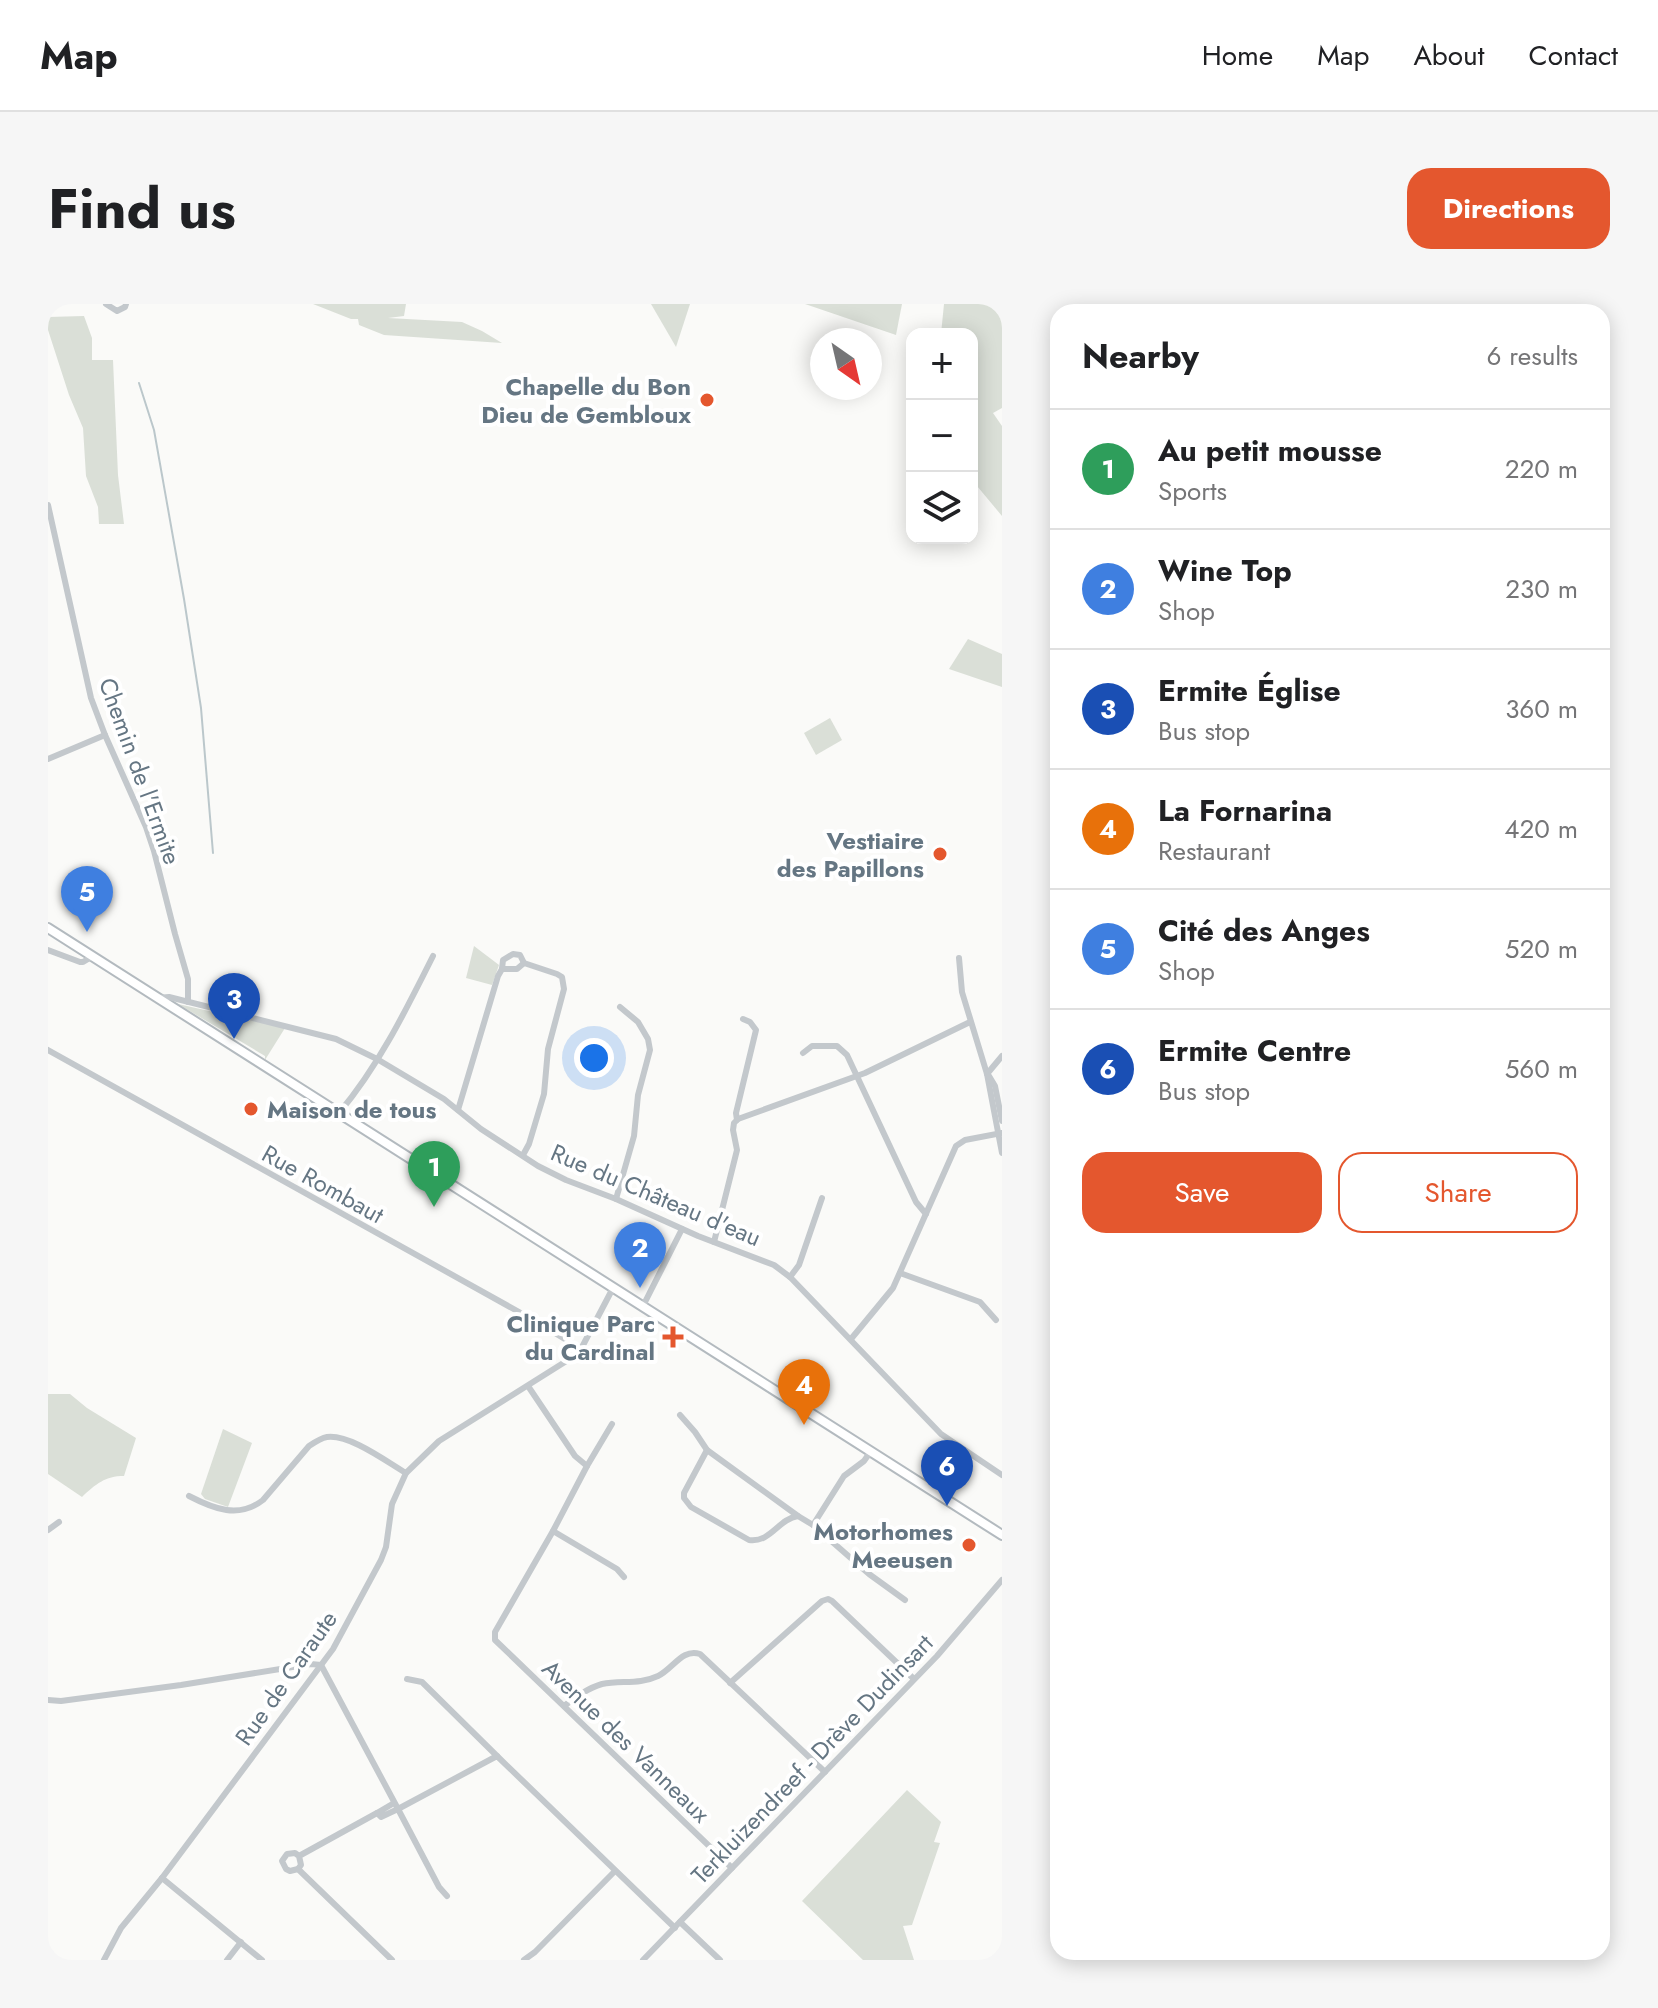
<!DOCTYPE html>
<html lang="en">
<head>
<meta charset="utf-8">
<style>
	:root { --surface:#fff; --page:#f6f6f6; --text:#202124; --muted:#757577; --line:#e0e0e0; --accent:#e4572e }
	body { margin:0; font-family:Jost,sans-serif; background:var(--page); color:var(--text) }
	.controls { position:absolute; right:24px; top:24px; display:grid; overflow:hidden; border-radius:16px; box-shadow:0 4px 20px #0003 }
	.controls button { width:72px; height:72px; display:grid; place-items:center; padding:0; border:0; border-bottom:2px solid var(--line); background:var(--surface); color:var(--text); font:40px sans-serif }
	.compass { position:absolute; left:762px; top:24px; width:72px; height:72px; border-radius:50%; background:var(--surface); box-shadow:0 4px 20px #0003; rotate:146deg }
	.you { position:absolute; left:546px; top:754px; width:28px; height:28px; margin:-20px; border:6px solid #fff; border-radius:50%; background:#1a73e8; box-shadow:0 0 0 12px #1a73e833 }
	.badge { display:grid; place-items:center; width:52px; height:52px; border-radius:50%; background:var(--accent); color:#fff; font-size:26px; font-weight:700 }
	.pin { position:absolute; translate:-50% -66px; filter:drop-shadow(0 2px 4px #0008) }
	.pin::after { content:''; position:absolute; top:42px; width:28px; height:24px; background:inherit; clip-path:polygon(0 0,100% 0,50% 100%) }
	.list { margin:0; padding:0; list-style:none }
	h2 { display:flex; justify-content:space-between; align-items:center; height:104px; margin:0; padding:0 32px; font-size:34px }
	h2 small { font-size:26px; font-weight:400; color:var(--muted) }
	.list li { display:grid; grid-template-columns:52px 1fr auto; gap:24px; align-items:center; box-sizing:border-box; height:120px; padding:0 32px; border-top:2px solid var(--line) }
	.list b { display:block; font-size:30px; white-space:nowrap }
	.list p { margin:0; font-size:26px; white-space:nowrap; color:var(--muted) }
	.list em { font-size:26px; font-style:normal; color:var(--muted) }
	.actions { display:flex; gap:16px; padding:24px 32px }
	.actions a { flex:1; padding:18px 0; border:2px solid var(--accent); border-radius:24px; text-align:center; font-size:28px; color:var(--accent) }
	.actions .main { background:var(--accent); color:#fff }
	.icon { flex:none; width:44px; height:44px; fill:none; stroke:currentColor; stroke-width:2; stroke-linecap:round; stroke-linejoin:round }
	.map { position:relative; flex:none; width:954px; height:1656px; overflow:hidden; border-radius:24px }
	header { display:flex; align-items:center; gap:48px; box-sizing:border-box; height:112px; padding:0 40px; background:var(--surface); border-bottom:2px solid var(--line) }
	header strong { font-size:38px }
	nav { display:flex; gap:44px; margin-inline-start:auto; font-size:28px }
	.intro { display:flex; align-items:center; justify-content:space-between; box-sizing:border-box; height:192px; padding:0 48px }
	h1 { margin:0; font-size:56px }
	.button { padding:20px 36px; border-radius:24px; background:var(--accent); color:#fff; font-size:28px; font-weight:700 }
	main { display:flex; gap:48px; padding:0 48px }
	aside { flex:1; background:var(--surface); border-radius:24px; box-shadow:0 4px 20px #0003 }
	.map>svg:first-child { display:block }
</style>
</head>
<body>
<header>
<strong>Map</strong>
<nav><a>Home</a><a>Map</a><a>About</a><a>Contact</a></nav>
</header>
<div class="intro"><h1>Find us</h1><a class="button">Directions</a></div>
<main>
<div class="map">
<svg width="954" height="1656" viewBox="0 0 954 1656">
	<rect width="100%" height="100%" fill="#fafaf8"/>
	<g fill="#dadfd7">
		<polygon points="265,0 358,0 356,12 340,14 414,18 434,27 454,39 336,31 311,21 310,15 303,15"/>
		<polygon points="603,0 642,0 628,43"/>
		<polygon points="757,0 854,0 848,31"/>
		<polygon points="896,0 954,0 954,104 945,109 954,122 954,212 924,176 924,30 893,30"/>
		<polygon points="36,12 44,34 44,56 65,56 70,171 76,220 51,220 50,203 38,172 35,124 21,91 0,26 0,13"/>
		<polygon points="920,335 954,350 954,383 901,365"/>
		<polygon points="782,414 794,436 768,451 756,429"/>
		<polygon points="426,642 451,661 444,681 418,674"/>
		<polygon points="130,700 237,724 217,756 217,752"/>
		<path d="M0,1090H22L39,1104L88,1134L76,1172C57,1172 48,1180 34,1193L0,1170Z"/>
		<polygon points="175,1125 204,1139 180,1203 157,1195 153,1190"/>
		<polygon points="859,1486 893,1518 886,1538 892,1539 864,1621 855,1622 866,1656 815,1656 754,1597"/>
	</g>
	<g fill="none" stroke-linecap="round" stroke-linejoin="round">
		<polyline stroke="#bbc7cb" stroke-width="2" points="91,79 106,126 136,295 153,404 165,549"/>
		<defs>
			<polyline id="secondary" points="0,624 954,1231"/>
		</defs>
		<use href="#secondary" stroke="#b3babf" stroke-width="12"/>
		<g stroke="#c3c8cc" stroke-width="6">
			<polyline points="58,0 69,7 77,3 78,0"/>
			<polyline points="0,201 43,394 57,431 98,523 106,547 127,630 140,675 140,698"/>
			<polyline points="0,455 57,431"/>
			<polyline points="0,646 32,658 35,658 45,652"/>
			<polyline points="911,654 914,688 939,770 954,849"/>
			<polyline points="454,665 469,665 476,659"/>
			<polyline points="109,694 121,693 288,735 329,755 396,795 433,825 490,862 518,876 568,895 650,932 726,961 742,973 893,1130 954,1171"/>
			<polyline points="0,746 489,1018 533,1045"/>
			<polyline points="755,749 764,742 789,742 799,751 868,898 878,910"/>
			<polyline points="939,770 954,752"/>
			<polyline points="941,772 947,782 954,817"/>
			<polyline points="410,806 450,672 454,665 455,656 465,650 472,651 476,659 509,670 514,673 516,685 500,745 496,790 481,840 475,851"/>
			<path d="M291,809C330,763 358,706 385,652"/>
			<polyline points="689,816 688,809 708,726 702,718 695,715"/>
			<polyline points="568,895 586,832 590,791 602,746 600,735 590,718 572,703"/>
			<polyline points="666,938 689,846 685,826 686,819 690,815 817,769 922,718"/>
			<polyline points="852,969 932,998 948,1016"/>
			<polyline points="742,973 751,961 774,894"/>
			<polyline points="595,1002 634,925"/>
			<polyline points="803,1035 845,984 908,842 917,836 954,829"/>
			<polyline points="480,1082 527,1152 539,1162 505,1227 447,1328 447,1336 684,1564"/>
			<polyline points="632,1111 647,1128 659,1146 750,1212 765,1221 821,1270 857,1296"/>
			<path d="M659,1146L636,1189V1194L643,1203L701,1236C723,1239 730,1215 750,1212"/>
			<polyline points="539,1162 564,1120"/>
			<path d="M141,1192C166,1205 191,1215 215,1196L261,1142C267,1138 273,1134 279,1133C302,1130 339,1158 358,1169"/>
			<polyline points="765,1221 796,1172 816,1157 823,1147"/>
			<polyline points="0,1226 11,1218"/>
			<polyline points="505,1227 569,1265 576,1273"/>
			<polyline points="359,1375 374,1378 449,1452"/>
			<polyline points="682,1379 774,1297 780,1295 784,1297 866,1375"/>
			<polyline points="0,1396 13,1397 133,1381 263,1360 273,1361 350,1505 449,1452 627,1624"/>
			<path d="M516,1402C528,1393 540,1384 554,1380C573,1376 591,1381 610,1372C625,1365 634,1344 652,1350L777,1468"/>
			<polyline points="346,1499 329,1509 333,1513 350,1505 391,1583 399,1592"/>
			<polyline points="251,1552 253,1561 250,1565 242,1567 238,1565 234,1557 239,1550 247,1549 251,1552 329,1509"/>
			<polyline points="250,1565 344,1656"/>
			<polyline points="114,1574 214,1656"/>
			<polyline points="632,1618 672,1656"/>
			<polyline points="56,1656 73,1624 114,1574 285,1345 333,1256 338,1243 344,1200 358,1169 391,1137 528,1051 533,1045 565,984"/>
			<polyline points="179,1656 193,1638"/>
			<polyline points="476,1656 487,1648 567,1567"/>
			<polyline points="595,1656 889,1352 954,1276"/>
		</g>
		<use href="#secondary" stroke="#fff" stroke-width="8"/>
	</g>
	<g fill="#e4572e" stroke="#fff" stroke-width="3">
		<circle cx="659" cy="96" r="8"/>
		<circle cx="892" cy="550" r="8"/>
		<circle cx="203" cy="805" r="8"/>
		<path d="M621 1021h8v8h8v8h-8v8h-8v-8h-8v-8h8z"/>
		<circle cx="921" cy="1241" r="8"/>
	</g>
	<g text-anchor="middle" dominant-baseline="central" stroke-width="8" stroke-linejoin="round" paint-order="stroke">
		<g font-size="24" font-weight="bold" fill="#657683" stroke="#fff" text-anchor="end">
			<text x="643" y="82">Chapelle du Bon<tspan x="643" dy="28">Dieu de Gembloux</tspan></text>
			<text x="876" y="536">Vestiaire<tspan x="876" dy="28">des Papillons</tspan></text>
			<text x="219" y="805" text-anchor="start">Maison de tous</text>
			<text x="607" y="1019">Clinique Parc<tspan x="607" dy="28">du Cardinal</tspan></text>
			<text x="905" y="1227">Motorhomes<tspan x="905" dy="28">Meeusen</tspan></text>
		</g>
		<g font-size="24" fill="#657683" stroke="#fff">
			<text transform="translate(92 467) rotate(70)">Chemin de l'Ermite</text>
			<text transform="translate(275 880) rotate(29)">Rue Rombaut</text>
			<text transform="translate(608 891) rotate(23)">Rue du Château d'eau</text>
			<text transform="translate(238 1374) rotate(-55)">Rue de Caraute</text>
			<text transform="translate(578 1437) rotate(44)">Avenue des Vanneaux</text>
			<text transform="translate(764 1455) rotate(-46)">Terkluizendreef - Drève Dudinsart</text>
		</g>
	</g>
</svg>
<div class="controls">
<button>+</button>
<button>−</button>
<button><svg class="icon" aria-label="layers" viewBox="0 0 24 24"><path d="M12 4l9 5-9 5-9-5zM3 14l9 5 9-5"/></svg></button>
</div>
<svg class="compass" viewBox="-18 -18 36 36"><path d="M0-13l5 13h-10z" fill="#e53935"/><path d="M0 13l5-13h-10z" fill="#757577"/></svg>
<div class="you"></div>
<div class="pin badge" style="left:386px;top:903px;background:#2e9e5b">1</div>
<div class="pin badge" style="left:592px;top:984px;background:#3f7fe0">2</div>
<div class="pin badge" style="left:186px;top:735px;background:#1a4fb4">3</div>
<div class="pin badge" style="left:756px;top:1121px;background:#e8710a">4</div>
<div class="pin badge" style="left:39px;top:628px;background:#3f7fe0">5</div>
<div class="pin badge" style="left:899px;top:1202px;background:#1a4fb4">6</div>
</div>
<aside>
<h2>Nearby<small>6 results</small></h2>
<ul class="list">
<li><span class="badge" style="background:#2e9e5b">1</span><div><b>Au petit mousse</b><p>Sports</p></div><em>220 m</em></li>
<li><span class="badge" style="background:#3f7fe0">2</span><div><b>Wine Top</b><p>Shop</p></div><em>230 m</em></li>
<li><span class="badge" style="background:#1a4fb4">3</span><div><b>Ermite Église</b><p>Bus stop</p></div><em>360 m</em></li>
<li><span class="badge" style="background:#e8710a">4</span><div><b>La Fornarina</b><p>Restaurant</p></div><em>420 m</em></li>
<li><span class="badge" style="background:#3f7fe0">5</span><div><b>Cité des Anges</b><p>Shop</p></div><em>520 m</em></li>
<li><span class="badge" style="background:#1a4fb4">6</span><div><b>Ermite Centre</b><p>Bus stop</p></div><em>560 m</em></li>
</ul>
<div class="actions"><a class="main">Save</a><a>Share</a></div>
</aside>
</main>
</body>
</html>
